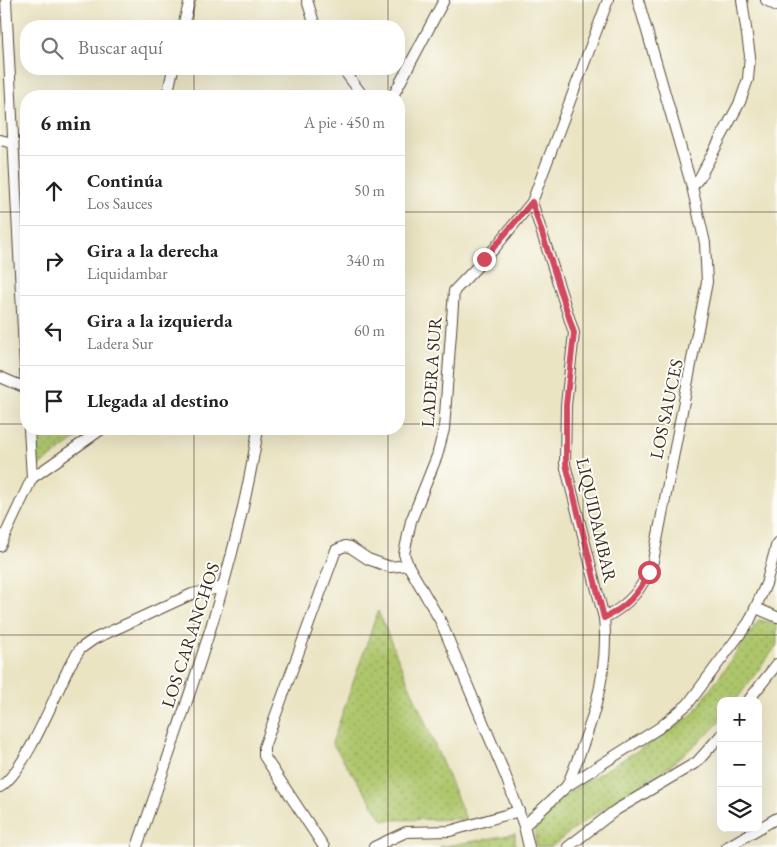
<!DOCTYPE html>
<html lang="es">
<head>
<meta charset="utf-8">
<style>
	:root { --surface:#fff; --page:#f2f2f2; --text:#222; --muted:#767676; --line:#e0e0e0 }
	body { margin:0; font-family:"EB Garamond",serif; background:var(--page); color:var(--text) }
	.controls { position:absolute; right:15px; bottom:15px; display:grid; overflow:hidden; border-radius:10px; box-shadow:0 5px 20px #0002 }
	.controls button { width:45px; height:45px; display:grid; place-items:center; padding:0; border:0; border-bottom:1px solid var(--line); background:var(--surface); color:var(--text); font:25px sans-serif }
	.stop { position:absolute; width:15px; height:15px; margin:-11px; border:4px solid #d1495b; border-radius:50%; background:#fff }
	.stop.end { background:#d1495b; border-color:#fff; box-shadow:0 1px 5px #0008 }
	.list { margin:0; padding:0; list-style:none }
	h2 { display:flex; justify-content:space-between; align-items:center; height:65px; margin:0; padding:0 20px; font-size:21px }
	h2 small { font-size:16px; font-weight:400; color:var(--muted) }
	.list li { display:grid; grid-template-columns:32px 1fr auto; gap:15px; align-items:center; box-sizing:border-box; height:70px; padding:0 20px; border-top:1px solid var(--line) }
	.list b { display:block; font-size:19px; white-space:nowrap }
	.list p { margin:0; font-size:16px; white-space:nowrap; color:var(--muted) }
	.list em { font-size:16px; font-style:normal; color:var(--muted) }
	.icon { flex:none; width:28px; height:28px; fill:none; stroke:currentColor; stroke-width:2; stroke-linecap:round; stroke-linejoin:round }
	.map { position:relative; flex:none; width:777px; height:847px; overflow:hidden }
	.search { position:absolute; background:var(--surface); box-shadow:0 5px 20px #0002; left:20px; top:20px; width:385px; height:55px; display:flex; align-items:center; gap:12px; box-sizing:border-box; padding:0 18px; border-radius:20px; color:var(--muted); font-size:19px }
	.panel { position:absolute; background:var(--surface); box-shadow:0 5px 20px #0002; left:20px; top:90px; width:385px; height:345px; border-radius:20px }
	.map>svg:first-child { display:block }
</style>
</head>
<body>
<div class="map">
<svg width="777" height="847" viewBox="0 0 777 847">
	<defs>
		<pattern id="park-dots" width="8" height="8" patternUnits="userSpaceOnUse" patternTransform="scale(1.25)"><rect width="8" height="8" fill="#adc66b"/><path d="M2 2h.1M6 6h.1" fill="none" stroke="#8ea157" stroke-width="1.8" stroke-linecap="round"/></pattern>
	</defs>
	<rect width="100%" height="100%" fill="#fdfcf7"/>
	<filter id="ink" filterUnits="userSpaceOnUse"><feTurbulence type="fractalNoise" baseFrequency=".02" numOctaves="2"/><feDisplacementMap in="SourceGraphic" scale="10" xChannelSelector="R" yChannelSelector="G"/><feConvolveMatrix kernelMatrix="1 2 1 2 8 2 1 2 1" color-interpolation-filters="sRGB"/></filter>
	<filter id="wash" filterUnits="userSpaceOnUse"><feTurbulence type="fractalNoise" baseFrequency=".0096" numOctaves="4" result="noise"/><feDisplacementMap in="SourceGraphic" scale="20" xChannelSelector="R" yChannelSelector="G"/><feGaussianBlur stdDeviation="1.12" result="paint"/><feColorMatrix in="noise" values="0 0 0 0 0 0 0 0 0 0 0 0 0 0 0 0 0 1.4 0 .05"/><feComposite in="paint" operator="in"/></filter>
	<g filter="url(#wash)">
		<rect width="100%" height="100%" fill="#eae4c3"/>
		<g fill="url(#park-dots)" stroke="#747844">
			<polygon points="33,429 65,429 77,438 35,469"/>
			<polygon points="378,611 466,819 383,820 332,743"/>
			<polygon points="759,620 777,624 777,645 735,701 721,701 721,719 711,731 670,766 584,821 551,847 536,847 534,826 567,793 664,735 694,713"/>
			<polygon points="515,834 515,847 440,847"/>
		</g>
	</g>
	<g filter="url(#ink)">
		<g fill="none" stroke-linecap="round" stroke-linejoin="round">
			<defs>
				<g id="street">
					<polyline points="6,0 26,389"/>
					<polyline points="307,0 315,26"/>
					<polyline points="766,0 777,6"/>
					<polyline points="183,26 190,0"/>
					<polyline points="343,69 363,96"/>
					<polyline points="167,96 173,69"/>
					<polyline points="393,96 444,0"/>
					<polyline points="0,140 13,143"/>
					<polyline points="692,187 700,177 740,102 748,79 750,56 742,0"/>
					<path d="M532,202L574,333L566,405L565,464L604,618C610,677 589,732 567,786"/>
					<polyline points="0,377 26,388"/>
					<polyline points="32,478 102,429"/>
					<polyline points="0,546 32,478 29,429"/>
					<polyline points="756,608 777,617"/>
					<path d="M604,618C629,605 643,589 653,561L707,282L705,243L692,187L638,0"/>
					<polyline points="748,701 777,664"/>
					<path d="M0,787C26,770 55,695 70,665L80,649L94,639L192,594L223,587"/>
					<polyline points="524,826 567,786 659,728 688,704 749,622 766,584 777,543"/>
					<path d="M137,847C184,710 236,572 258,429"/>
					<polyline points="324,847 264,756 264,747 336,550 345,546 350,547 368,559 390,567 408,565"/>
					<polyline points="374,847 406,832 450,831 519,811"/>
					<polyline points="529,847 524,826 506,777 441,622 408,565 404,554 411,521 437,456 444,429 454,291 494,249 532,202 608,0"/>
					<polyline points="568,847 616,810 697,762 721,735"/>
					<polyline points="727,847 777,818"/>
				</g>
			</defs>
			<use href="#street" stroke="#554637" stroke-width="12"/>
			<use href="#street" stroke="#fff" stroke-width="10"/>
		</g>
	</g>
	<g fill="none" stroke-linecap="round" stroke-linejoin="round" filter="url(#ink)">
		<path stroke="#d1495b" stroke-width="6" d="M484,259L532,202L574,333L566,405V464L604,618C626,607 639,594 649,572"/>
	</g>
	<path fill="none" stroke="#3b2a1e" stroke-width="1" stroke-opacity="0.55" d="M194,0V26M388,0V26M583,0V847M194,69V96M388,69V96M0,212H26M399,212H777M0,424H26M399,424H777M194,429V847M388,429V847M0,635H777"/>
	<g text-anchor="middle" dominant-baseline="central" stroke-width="4" stroke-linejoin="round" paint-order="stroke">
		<g font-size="18" fill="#3b2a1e" stroke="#fdfcf7">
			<text transform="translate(431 372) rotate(-86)">LADERA SUR</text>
			<text transform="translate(666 409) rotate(-78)">LOS SAUCES</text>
			<text transform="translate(597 520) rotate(77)">LIQUIDAMBAR</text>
			<text transform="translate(190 635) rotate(-72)">LOS CARANCHOS</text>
		</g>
	</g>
</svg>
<div class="controls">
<button>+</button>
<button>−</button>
<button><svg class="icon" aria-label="layers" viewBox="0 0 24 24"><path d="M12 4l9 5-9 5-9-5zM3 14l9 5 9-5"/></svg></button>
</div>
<div class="stop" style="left:649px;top:572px"></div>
<div class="stop end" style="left:484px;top:259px"></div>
<div class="search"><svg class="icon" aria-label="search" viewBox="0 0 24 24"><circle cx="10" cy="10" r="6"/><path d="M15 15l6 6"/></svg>Buscar aquí</div>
<section class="panel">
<h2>6 min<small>A pie · 450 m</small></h2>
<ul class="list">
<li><svg class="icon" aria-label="ahead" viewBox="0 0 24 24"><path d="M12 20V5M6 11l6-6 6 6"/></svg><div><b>Continúa</b><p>Los Sauces</p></div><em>50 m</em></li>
<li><svg class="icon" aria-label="right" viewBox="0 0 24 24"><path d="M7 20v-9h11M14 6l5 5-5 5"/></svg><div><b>Gira a la derecha</b><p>Liquidambar</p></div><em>340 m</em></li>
<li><svg class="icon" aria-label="left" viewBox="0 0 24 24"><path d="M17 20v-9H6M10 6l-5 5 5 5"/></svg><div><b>Gira a la izquierda</b><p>Ladera Sur</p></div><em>60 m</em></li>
<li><svg class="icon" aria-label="arrive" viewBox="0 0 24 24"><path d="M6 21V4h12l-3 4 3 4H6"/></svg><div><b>Llegada al destino</b></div></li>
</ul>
</section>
</div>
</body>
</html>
